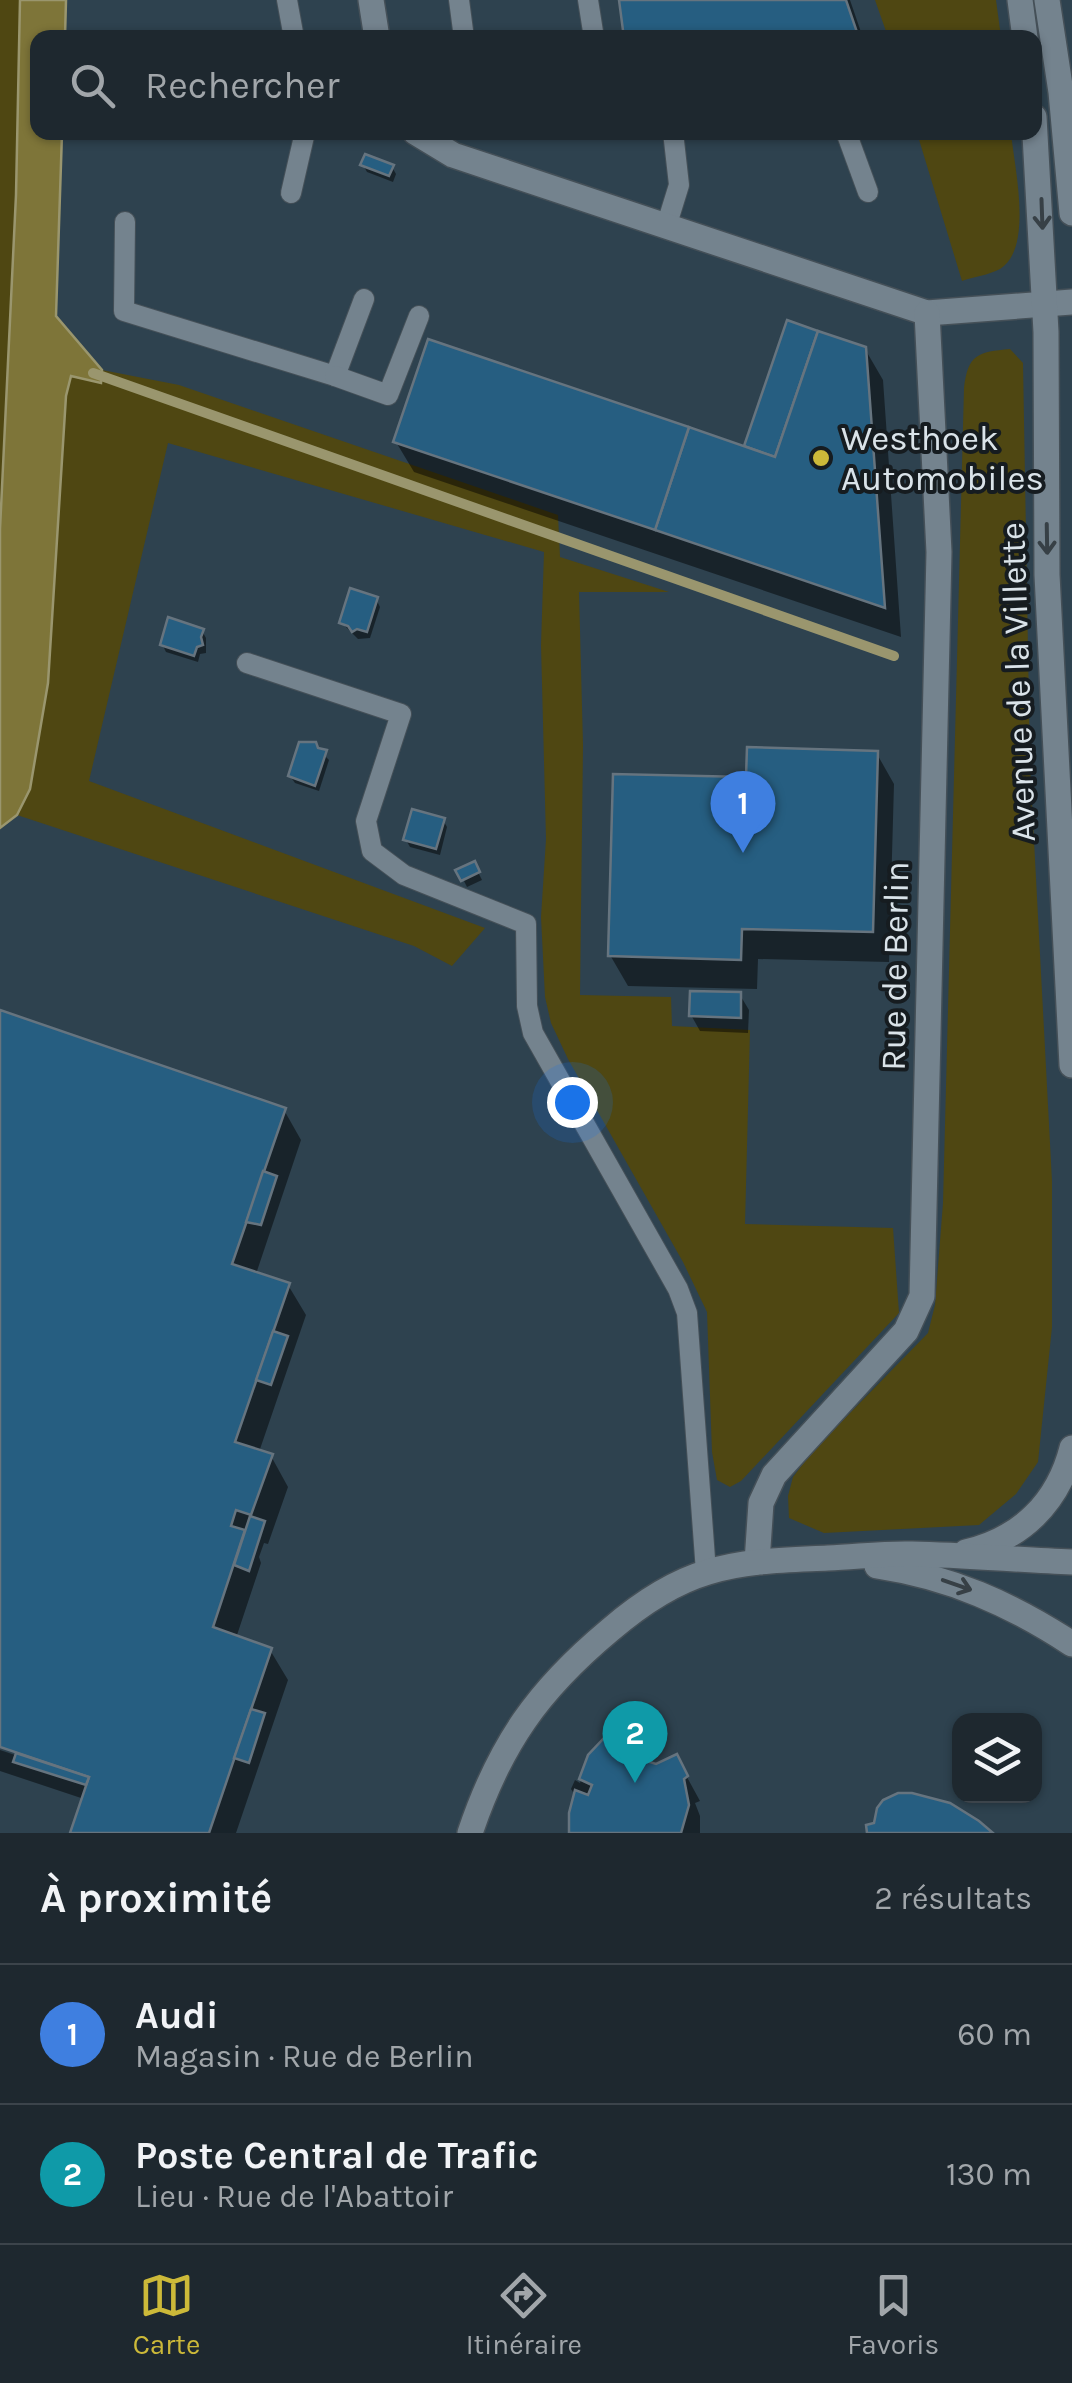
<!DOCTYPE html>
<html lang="fr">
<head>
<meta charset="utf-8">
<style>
	:root { --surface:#1e282f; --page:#2b343b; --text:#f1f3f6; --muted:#a1a6aa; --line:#3c444b; --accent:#ccb939 }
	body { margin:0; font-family:Karla,sans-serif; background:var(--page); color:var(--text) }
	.controls { position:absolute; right:30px; bottom:30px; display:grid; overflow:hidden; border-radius:20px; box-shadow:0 2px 8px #0004 }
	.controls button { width:90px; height:90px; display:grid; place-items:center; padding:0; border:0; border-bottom:2px solid var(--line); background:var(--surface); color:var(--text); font:50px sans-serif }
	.you { position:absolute; left:572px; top:1102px; width:35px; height:35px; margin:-25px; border:8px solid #fff; border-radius:50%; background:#1a73e8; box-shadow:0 0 0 15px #1a73e833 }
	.badge { display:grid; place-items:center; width:65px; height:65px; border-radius:50%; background:var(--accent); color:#fff; font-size:32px; font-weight:700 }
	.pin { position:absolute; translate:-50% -82px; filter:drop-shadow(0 2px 5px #0008) }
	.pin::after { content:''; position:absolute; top:52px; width:35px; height:30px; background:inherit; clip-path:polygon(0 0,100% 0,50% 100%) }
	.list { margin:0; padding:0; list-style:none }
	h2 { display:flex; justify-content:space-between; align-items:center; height:130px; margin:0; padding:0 40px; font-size:42px }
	h2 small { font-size:32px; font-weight:400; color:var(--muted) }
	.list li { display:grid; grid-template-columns:65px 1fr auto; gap:30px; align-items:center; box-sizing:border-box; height:140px; padding:0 40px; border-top:2px solid var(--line) }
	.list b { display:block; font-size:38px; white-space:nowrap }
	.list p { margin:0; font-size:32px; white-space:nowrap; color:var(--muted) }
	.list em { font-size:32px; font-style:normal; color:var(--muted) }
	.icon { flex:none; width:55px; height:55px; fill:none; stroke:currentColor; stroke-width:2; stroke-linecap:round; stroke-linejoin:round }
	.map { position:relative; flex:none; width:1072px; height:1833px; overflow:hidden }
	.search { position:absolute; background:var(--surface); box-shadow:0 2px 8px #0004; left:30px; right:30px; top:30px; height:110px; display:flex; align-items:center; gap:25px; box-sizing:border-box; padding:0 35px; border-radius:20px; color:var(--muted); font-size:38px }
	.sheet { height:410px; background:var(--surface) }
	nav { display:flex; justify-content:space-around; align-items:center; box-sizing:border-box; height:140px; border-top:2px solid var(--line); background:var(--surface); font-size:28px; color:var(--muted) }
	nav a { display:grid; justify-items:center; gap:5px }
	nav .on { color:var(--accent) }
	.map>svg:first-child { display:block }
</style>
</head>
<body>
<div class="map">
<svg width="1072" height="1833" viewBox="0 0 1072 1833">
	<rect width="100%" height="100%" fill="#28353f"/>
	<path fill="#2e424f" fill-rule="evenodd" d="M20,0H1072V1833H0V529L16,195ZM38,38H1034V132H38ZM960,1720H1034V1796H960Z"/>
	<g fill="#4f4712">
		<polygon points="0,0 20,0 16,195 0,529"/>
		<polygon points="875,0 996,0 1001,37 888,37"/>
		<path d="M917,133H1011C1014,166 1034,248 1000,269C989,275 973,277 962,281Z"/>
		<path d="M1010,349L1023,363L1030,765L1052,1181V1327L1038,1462L1016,1494L979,1525L824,1533L789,1518L788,1496L793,1477L812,1452L928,1333L935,1305L943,1203L964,388C968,354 978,352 1010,349Z"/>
		<polygon points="102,370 179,385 558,515 560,557 669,592 579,592 583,745 580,995 671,997 672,1026 750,1030 745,1224 893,1228 899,1313 741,1481 730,1487 717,1480 712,1452 707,1312 683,1262 568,1059 551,1023 545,997 541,917 546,839 541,645 544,552 168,443 89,781 485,928 452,966 414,946 17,815 30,789 66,396 71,376 101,383"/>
	</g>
	<polygon fill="#7e7539" stroke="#9a966e" stroke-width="2.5" points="20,0 66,0 65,37 38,38 38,132 62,133 56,316 102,370 101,383 71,376 66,396 48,683 30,789 17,815 0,828 0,529 16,195"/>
	<g fill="#0007">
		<polygon points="621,0 850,0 863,38 627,38"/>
		<polygon points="363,165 392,167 396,174 393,182 367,172"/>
		<polygon points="788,323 865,349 883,380 901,637 414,472 396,442 746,449"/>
		<polygon points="376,599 380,607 370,638 358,639 342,623"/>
		<polygon points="202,631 206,638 206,653 200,654 198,662 166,652 162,644"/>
		<polygon points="314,745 329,760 319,791 295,783 290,776"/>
		<polygon points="877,754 894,784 889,962 758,959 757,989 628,986 610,955 748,780"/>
		<polygon points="443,820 447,827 440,855 410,847 406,840"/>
		<polygon points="474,864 482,880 467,887 459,871"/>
		<polygon points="740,995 749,1010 748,1033 700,1031 691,1015"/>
		<polygon points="0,1013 284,1110 301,1140 256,1274 288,1285 306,1315 259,1452 271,1456 288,1487 268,1544 264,1543 259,1557 261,1563 236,1638 270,1650 288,1680 236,1833 73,1833 84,1799 0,1771 0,1750 27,1759 29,1755 0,1745"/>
		<polygon points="626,1746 633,1759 656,1767 676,1757 700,1801 695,1803 700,1816 700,1833 572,1833 576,1797 571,1789 575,1780 580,1783 590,1756"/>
	</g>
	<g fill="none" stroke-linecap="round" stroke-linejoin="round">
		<polyline stroke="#9a966e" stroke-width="10" points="93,373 894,656"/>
	</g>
	<g fill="#265e81" stroke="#66747f" stroke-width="2.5">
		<polygon points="619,0 846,0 859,38 624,38"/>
		<polygon points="365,154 394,165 389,176 360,165"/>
		<polygon points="787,320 818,331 775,457 744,446"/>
		<polygon points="818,331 866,347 885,608 655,530 689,427 775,457"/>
		<polygon points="428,339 689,427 655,530 393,442"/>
		<polygon points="350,588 378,597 367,632 357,629 352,632 348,626 339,623"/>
		<polygon points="168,617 204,629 201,637 203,645 197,647 194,656 160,645"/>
		<polygon points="299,742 316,742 318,748 327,750 315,786 288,776"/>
		<polygon points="747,747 878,751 873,932 742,929 741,960 608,956 613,774 746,777"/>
		<polygon points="412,809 445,818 436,849 403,840"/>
		<polygon points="475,861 480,872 461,881 455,870"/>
		<polygon points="690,991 741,992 741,1018 689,1016"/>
		<polygon points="0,1010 286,1108 232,1264 290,1283 235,1442 273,1454 251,1515 236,1510 231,1526 245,1530 213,1627 272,1648 209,1833 70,1833 89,1777 0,1747"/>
		<polygon points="263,1171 277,1176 261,1225 246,1222"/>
		<polygon points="273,1331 288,1336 271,1385 256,1380"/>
		<polygon points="250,1516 265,1521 249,1571 234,1565"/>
		<polygon points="251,1709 265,1713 249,1763 234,1758"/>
		<polygon points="605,1737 630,1745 624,1754 656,1764 677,1754 688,1776 684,1779 689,1805 681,1833 569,1833 569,1813 575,1790 588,1795 592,1785 579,1779 588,1755"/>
		<polygon points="16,1753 89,1777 86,1785 13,1762"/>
		<polygon points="898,1793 912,1793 950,1803 979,1821 993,1833 867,1833 866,1825 874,1823 877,1808 883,1800"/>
	</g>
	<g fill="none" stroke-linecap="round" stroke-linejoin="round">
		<defs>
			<g id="service">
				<polyline points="287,0 294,38"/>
				<polyline points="459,0 464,38"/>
				<polyline points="588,0 594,38"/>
				<polyline points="846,132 868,192"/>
				<polyline points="291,193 305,132"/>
				<polyline points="125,222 124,311 335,376 364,299"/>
				<polyline points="666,227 679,185 673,132"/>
				<polyline points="335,376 388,395 419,316"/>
				<polyline points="247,663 401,714 366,821 372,851 404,875 526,924 527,1006 533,1033 678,1289 687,1313 706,1572"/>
			</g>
			<g id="minor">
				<polyline points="371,0 377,38"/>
				<polyline points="415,132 453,155 927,313 1072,302"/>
				<path d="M966,1552C1021,1539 1058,1503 1072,1448"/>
				<polyline points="757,1562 761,1503 774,1475 906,1331 922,1296 939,552 927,313"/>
				<path d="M877,1566C950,1577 1011,1604 1072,1644"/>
				<path d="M470,1833C500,1744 538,1690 610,1630C639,1605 671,1583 708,1572C747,1560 788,1560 828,1558C856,1557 884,1553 912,1554C965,1555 1019,1560 1072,1562"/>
			</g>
			<g id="secondary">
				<polyline points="1020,0 1025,38"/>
				<polyline points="1047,0 1061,92 1072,213"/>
				<polyline points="1034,117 1046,332 1047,575 1072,1065"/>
			</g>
		</defs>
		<use href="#service" stroke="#455058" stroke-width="22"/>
		<use href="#minor" stroke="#455058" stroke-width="28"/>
		<use href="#secondary" stroke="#455058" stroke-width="28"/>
		<use href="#service" stroke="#74838e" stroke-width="20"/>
		<use href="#minor" stroke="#74838e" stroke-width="25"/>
		<use href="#secondary" stroke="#74838e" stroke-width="25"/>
	</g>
	<defs><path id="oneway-shaft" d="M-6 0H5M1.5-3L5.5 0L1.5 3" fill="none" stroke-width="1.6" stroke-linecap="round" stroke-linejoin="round" transform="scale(2.5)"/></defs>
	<g stroke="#374046">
		<use href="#oneway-shaft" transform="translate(1042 214) rotate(88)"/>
		<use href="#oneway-shaft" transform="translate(1047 539) rotate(89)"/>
		<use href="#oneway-shaft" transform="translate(957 1585) rotate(19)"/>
	</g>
	<circle fill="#ccb939" stroke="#161c20" stroke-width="4" cx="821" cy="458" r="10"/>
	<g text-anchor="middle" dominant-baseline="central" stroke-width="8" stroke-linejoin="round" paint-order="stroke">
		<g font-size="35" fill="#dae3e9" stroke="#161c20" text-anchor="start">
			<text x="841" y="438">Westhoek<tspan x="841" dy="40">Automobiles</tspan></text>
		</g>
		<g font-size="35" fill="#dae3e9" stroke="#161c20">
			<text transform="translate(1018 682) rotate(-92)">Avenue de la Villette</text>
			<text transform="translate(895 966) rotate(-89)">Rue de Berlin</text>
		</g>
	</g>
</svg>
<div class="controls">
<button><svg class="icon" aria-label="layers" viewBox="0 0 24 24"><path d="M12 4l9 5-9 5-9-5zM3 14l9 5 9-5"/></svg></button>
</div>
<div class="you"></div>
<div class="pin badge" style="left:743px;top:853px;background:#3f7fe0">1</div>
<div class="pin badge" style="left:635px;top:1783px;background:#0f9aa8">2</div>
<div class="search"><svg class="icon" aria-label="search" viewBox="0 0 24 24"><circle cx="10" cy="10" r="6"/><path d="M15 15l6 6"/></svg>Rechercher</div>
</div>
<section class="sheet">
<h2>À proximité<small>2 résultats</small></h2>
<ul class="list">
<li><span class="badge" style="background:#3f7fe0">1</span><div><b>Audi</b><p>Magasin · Rue de Berlin</p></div><em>60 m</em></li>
<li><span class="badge" style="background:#0f9aa8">2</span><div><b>Poste Central de Trafic</b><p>Lieu · Rue de l'Abattoir</p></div><em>130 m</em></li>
</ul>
</section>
<nav>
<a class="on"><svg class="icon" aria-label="map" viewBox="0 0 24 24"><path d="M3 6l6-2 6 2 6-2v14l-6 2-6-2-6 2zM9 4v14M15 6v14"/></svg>Carte</a>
<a><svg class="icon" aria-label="directions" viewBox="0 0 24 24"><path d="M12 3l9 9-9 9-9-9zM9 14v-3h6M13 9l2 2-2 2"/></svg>Itinéraire</a>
<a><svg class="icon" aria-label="saved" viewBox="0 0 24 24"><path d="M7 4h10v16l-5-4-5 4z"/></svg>Favoris</a>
</nav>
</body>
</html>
